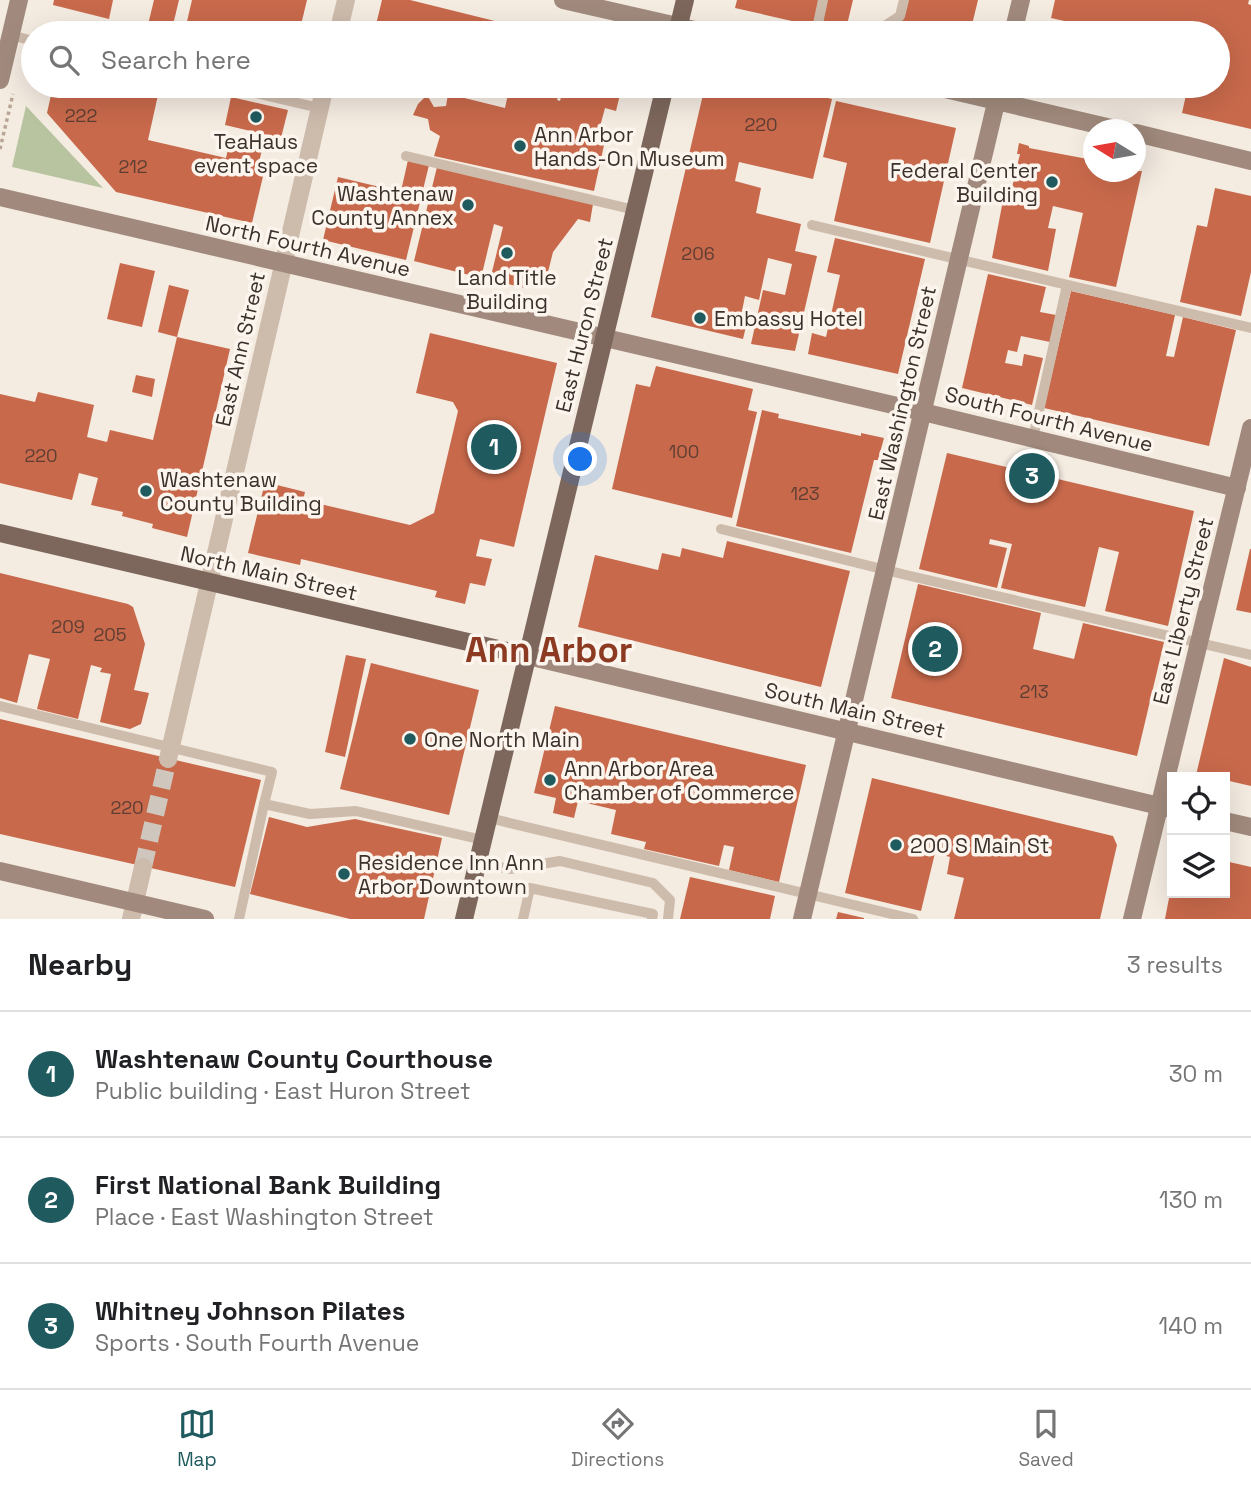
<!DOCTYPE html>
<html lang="en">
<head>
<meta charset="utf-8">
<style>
	:root { --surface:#fff; --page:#f2f2f2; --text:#202124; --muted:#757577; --line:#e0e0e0; --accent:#1f5a5e }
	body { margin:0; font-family:"Space Grotesk",sans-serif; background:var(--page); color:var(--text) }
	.controls { position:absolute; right:21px; bottom:21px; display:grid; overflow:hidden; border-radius:0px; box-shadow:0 7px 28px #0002 }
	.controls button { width:63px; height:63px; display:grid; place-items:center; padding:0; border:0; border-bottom:2px solid var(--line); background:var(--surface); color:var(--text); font:35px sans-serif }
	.compass { position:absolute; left:1083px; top:119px; width:63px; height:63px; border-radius:50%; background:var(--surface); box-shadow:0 7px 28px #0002; rotate:281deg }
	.you { position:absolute; left:581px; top:460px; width:24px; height:24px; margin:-18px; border:5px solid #fff; border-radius:50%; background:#1a73e8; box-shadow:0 0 0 10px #1a73e833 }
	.badge { display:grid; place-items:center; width:46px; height:46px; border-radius:50%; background:var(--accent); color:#fff; font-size:23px; font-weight:700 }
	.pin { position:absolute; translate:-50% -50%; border:4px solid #fff; box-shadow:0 2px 7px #0006 }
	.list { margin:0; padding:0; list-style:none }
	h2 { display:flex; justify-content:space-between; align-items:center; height:91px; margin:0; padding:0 28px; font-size:30px }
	h2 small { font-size:23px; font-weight:400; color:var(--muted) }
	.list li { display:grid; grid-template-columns:46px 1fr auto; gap:21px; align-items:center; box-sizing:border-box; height:126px; padding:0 28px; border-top:2px solid var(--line) }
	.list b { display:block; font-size:26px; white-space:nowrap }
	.list p { margin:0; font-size:23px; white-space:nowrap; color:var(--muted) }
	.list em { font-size:23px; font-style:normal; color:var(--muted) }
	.icon { flex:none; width:38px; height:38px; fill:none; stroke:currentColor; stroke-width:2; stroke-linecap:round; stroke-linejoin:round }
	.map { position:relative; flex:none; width:1251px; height:919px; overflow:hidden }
	.search { position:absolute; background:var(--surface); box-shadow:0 7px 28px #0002; left:21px; right:21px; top:21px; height:77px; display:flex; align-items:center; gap:18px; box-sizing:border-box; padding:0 24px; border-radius:38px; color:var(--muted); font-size:26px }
	.sheet { height:469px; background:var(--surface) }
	nav { display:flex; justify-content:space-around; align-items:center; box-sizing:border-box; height:98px; border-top:2px solid var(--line); background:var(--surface); font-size:19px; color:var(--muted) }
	nav a { display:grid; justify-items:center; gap:4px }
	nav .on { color:var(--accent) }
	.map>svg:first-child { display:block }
</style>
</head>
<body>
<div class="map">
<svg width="1251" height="919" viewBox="0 0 1251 919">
	<rect width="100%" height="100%" fill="#f4ebe1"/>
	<polygon fill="#b8c4a0" points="26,106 103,188 12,167"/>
	<g fill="#c8694b">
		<polygon points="54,0 113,0 109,19 53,5"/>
		<polygon points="154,0 179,0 171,33 146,33"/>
		<polygon points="192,0 307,0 299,33 197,33 185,30"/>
		<polygon points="382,0 410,0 543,33 374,33"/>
		<polygon points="737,0 853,0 845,33 735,8"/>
		<polygon points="907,0 978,0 970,33 899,33"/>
		<polygon points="1055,0 1249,0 1248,4 1251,5 1251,129 1182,113 1188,86 1218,86 1218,33 1118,33 1051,18"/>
		<polygon points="53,86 77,86 76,91 95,95 97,86 160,86 148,140 226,158 231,137 263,145 258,167 265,168 252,223 116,192 47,113"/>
		<polygon points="459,86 492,86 489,94"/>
		<polygon points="499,86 561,86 557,100 560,101 564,86 622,86 616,111 605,108 598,134 606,136 594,191 434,156 440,136 430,130 428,119 413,115 418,104 427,95 434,107 446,106 448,94 505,108 509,89"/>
		<polygon points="705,86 776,86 832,99 813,179 739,162 735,181 761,188 756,213 801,224 795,251 817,256 795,351 751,344 763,290 785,295 792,264 768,258 759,300 745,296 741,316 748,318 743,339 651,317"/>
		<polygon points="1066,86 1097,86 1096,94"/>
		<polygon points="231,97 288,110 281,138 225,125"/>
		<polygon points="836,101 956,128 930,243 834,221 847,163 823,157"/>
		<polygon points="1019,143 1029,146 1029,148 1093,160 1093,172 1142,171 1116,287 1069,277 1083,213 1053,206 1048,228 1056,229 1048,271 992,258 1004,195 1010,196 1020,154 1017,154"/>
		<polygon points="408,160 429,165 406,260 323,240 338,177 380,187 378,195 399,200"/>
		<polygon points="437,167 593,204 590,222 578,219 553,252 548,272 535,269 532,283 525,288 490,280 503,227 494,224 481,278 414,261"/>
		<polygon points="1215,188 1251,196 1251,272 1241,316 1180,302 1197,225 1207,227"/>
		<polygon points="835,238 925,259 898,374 808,354 812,333 826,337 840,275 827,272"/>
		<polygon points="120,263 155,271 142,327 107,319"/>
		<polygon points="988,274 1046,287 1040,312 1056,315 1050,342 1021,336 1017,352 1008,350 1005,363 1022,366 1024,354 1043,358 1032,405 962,388"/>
		<polygon points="169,285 189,290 177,337 158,332"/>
		<polygon points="1071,291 1175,315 1166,356 1174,357 1183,317 1236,330 1209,446 1044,408"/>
		<polygon points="430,333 557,363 514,547 480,539 476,556 492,559 485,586 470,583 465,604 435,597 437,591 301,559 300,565 248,553 265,482 305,492 303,500 410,525 434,513 458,411 453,402 416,393"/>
		<polygon points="177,337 230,349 187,537 152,528 153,524 122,516 123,512 91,505 98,478 79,473 72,500 0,483 0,394 35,402 38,392 94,405 87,437 107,442 110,430 153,440"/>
		<polygon points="656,366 753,389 748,410 757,412 732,518 612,489 636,384 650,387"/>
		<polygon points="136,375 155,379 152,397 132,392"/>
		<polygon points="762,410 779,414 778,418 861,436 861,433 884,438 878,460 874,460 851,553 736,526"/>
		<polygon points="947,453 1194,511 1168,626 1105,611 1119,552 1099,547 1085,607 1001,588 1012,544 990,539 989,544 1007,548 997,588 919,569"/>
		<polygon points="727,541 850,571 821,687 578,627 595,555 658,570 662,553 680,557 682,548 723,558"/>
		<polygon points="1250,549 1251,549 1251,613 1236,610"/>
		<polygon points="0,573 128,604 133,607 145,644 134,690 149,693 141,724 130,729 100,722 111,674 100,672 102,668 91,665 78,719 37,709 50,659 29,654 17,703 0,698"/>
		<polygon points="918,584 1041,613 1033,649 1074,659 1083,623 1164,642 1137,756 891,698"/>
		<polygon points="346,655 366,659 345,757 325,752"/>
		<polygon points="1224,658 1251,667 1251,786 1225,780 1225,777 1196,775"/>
		<polygon points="371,663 479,690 449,815 340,789"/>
		<polygon points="555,706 806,765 779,882 729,870 734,847 724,845 719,866 644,849 646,842 611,834 616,810 578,801 574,818 553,813 556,798 534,793"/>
		<polygon points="0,719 261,780 235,887 0,834"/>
		<polygon points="872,778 1113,836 1117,845 1100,919 954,919 964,878 947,874 950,857 935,853 921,911 845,893"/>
		<polygon points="269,817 307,827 355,819 442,838 424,919 350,919 250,894"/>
		<polygon points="1225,861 1251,867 1251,919 1165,919 1170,893 1225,893"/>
		<polygon points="690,877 775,896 770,919 680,919"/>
		<polygon points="838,912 864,918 864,919 836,919"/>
	</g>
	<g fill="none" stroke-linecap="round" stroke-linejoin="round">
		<polyline stroke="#cfc6bd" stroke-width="18" stroke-dasharray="18 9" stroke-linecap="butt" points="143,867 168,759"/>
		<polyline stroke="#b9a596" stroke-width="3.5" stroke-dasharray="3.5 3.5" stroke-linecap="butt" points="0,149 13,94"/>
		<g stroke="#cdbbac" stroke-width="10">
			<polyline points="816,33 823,0"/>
			<polyline points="882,33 883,27 900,16 904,0"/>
			<polyline points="11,35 33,41"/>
			<polyline points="226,86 319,108"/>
			<polyline points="406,156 635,210"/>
			<polyline points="812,225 1251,328"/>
			<polyline points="1033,438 1067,285"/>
			<polyline points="721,529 906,575 1251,655"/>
			<polyline points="0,706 272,772 264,804 310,814 356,811 483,840"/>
			<polyline points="489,818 913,919"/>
			<polyline points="478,863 510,869 560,861 653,883 670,900 668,919"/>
			<polyline points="239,919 264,804"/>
			<polyline points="523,919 530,888 653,914 652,919"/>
		</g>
		<g stroke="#cdbbac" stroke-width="18">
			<polyline points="338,33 346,0"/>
			<polyline points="168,759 325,86"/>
			<polyline points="131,919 143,867"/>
		</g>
		<g stroke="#a18a7d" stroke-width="18">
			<polyline points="563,0 708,33"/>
			<polyline points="1013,33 1021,0"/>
			<polyline points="0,80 19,0"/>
			<polyline points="932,86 1120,130"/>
			<polyline points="1136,133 1251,161"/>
			<polyline points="0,197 923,412 1237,488"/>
			<polyline points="528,656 1172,809"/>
			<polyline points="1225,821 1251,827"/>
			<polyline points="0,871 205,919"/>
			<polyline points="802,919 1000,86"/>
			<polyline points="1132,919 1251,428"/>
		</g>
		<g stroke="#7d675c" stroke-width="18">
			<polyline points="677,33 685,0"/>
			<polyline points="0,533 528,656"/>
			<polyline points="464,919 665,86"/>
		</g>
	</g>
	<g fill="#1f5a5e" stroke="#fbf5ee" stroke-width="2.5">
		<circle cx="256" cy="117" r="7"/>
		<circle cx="520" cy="146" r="7"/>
		<circle cx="1052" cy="182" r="7"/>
		<circle cx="468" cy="205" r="7"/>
		<circle cx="507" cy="253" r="7"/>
		<circle cx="700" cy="318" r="7"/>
		<circle cx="146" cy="491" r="7"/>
		<circle cx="410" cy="739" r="7"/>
		<circle cx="550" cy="780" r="7"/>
		<circle cx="896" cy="845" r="7"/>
		<circle cx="344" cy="874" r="7"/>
	</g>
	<g text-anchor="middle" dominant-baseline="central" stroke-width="7" stroke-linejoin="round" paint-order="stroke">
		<g font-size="18" fill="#5e3e33">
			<text x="81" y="115">222</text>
			<text x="761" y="124">220</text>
			<text x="133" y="166">212</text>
			<text x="698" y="253">206</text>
			<text x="684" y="451">100</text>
			<text x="41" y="455">220</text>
			<text x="805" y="493">123</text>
			<text x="68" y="626">209</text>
			<text x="110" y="634">205</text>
			<text x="1034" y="691">213</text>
			<text x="127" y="807">220</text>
		</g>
		<g font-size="21" fill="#3b302b" stroke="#fbf5ee" text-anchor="start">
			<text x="534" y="134">Ann Arbor<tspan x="534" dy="24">Hands-On Museum</tspan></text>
			<text x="256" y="141" text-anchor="middle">TeaHaus<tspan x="256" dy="24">event space</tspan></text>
			<text x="1038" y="170" text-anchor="end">Federal Center<tspan x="1038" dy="24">Building</tspan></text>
			<text x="454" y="193" text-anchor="end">Washtenaw<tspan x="454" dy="24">County Annex</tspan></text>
			<text x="507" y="277" text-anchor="middle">Land Title<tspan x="507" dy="24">Building</tspan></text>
			<text x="714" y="318">Embassy Hotel</text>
			<text x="160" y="479">Washtenaw<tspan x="160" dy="24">County Building</tspan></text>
			<text x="424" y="739">One North Main</text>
			<text x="564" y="768">Ann Arbor Area<tspan x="564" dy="24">Chamber of Commerce</tspan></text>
			<text x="910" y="845">200 S Main St</text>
			<text x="358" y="862">Residence Inn Ann<tspan x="358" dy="24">Arbor Downtown</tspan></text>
		</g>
		<g font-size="21" fill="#3b302b" stroke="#fbf5ee">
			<text transform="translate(308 246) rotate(13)">North Fourth Avenue</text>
			<text transform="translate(584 325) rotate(-76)">East Huron Street</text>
			<text transform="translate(240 349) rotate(-77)">East Ann Street</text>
			<text transform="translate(902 403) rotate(-77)">East Washington Street</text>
			<text transform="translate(1049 419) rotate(14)">South Fourth Avenue</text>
			<text transform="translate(269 573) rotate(13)">North Main Street</text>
			<text transform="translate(1183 611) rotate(-76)">East Liberty Street</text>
			<text transform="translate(855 710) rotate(13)">South Main Street</text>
		</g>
		<g font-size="35" font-weight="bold" fill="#8c3b22" stroke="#fbf5ee">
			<text x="549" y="650">Ann Arbor</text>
		</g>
	</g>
</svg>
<div class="controls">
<button><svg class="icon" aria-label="locate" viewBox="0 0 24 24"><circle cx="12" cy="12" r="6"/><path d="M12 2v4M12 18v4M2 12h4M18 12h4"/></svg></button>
<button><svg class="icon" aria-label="layers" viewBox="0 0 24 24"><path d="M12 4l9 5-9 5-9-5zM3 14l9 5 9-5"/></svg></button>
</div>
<svg class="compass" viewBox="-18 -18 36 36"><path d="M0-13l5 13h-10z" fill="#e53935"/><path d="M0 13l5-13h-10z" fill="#757577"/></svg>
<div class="you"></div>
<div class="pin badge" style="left:494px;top:447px">1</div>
<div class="pin badge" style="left:935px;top:649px">2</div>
<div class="pin badge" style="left:1032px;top:476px">3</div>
<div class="search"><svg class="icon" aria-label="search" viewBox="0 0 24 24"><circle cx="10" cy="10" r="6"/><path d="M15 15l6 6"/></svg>Search here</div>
</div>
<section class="sheet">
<h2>Nearby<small>3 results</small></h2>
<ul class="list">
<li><span class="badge">1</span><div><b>Washtenaw County Courthouse</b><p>Public building · East Huron Street</p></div><em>30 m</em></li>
<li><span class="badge">2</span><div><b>First National Bank Building</b><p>Place · East Washington Street</p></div><em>130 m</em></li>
<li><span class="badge">3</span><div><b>Whitney Johnson Pilates</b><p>Sports · South Fourth Avenue</p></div><em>140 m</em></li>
</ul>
</section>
<nav>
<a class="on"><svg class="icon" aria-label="map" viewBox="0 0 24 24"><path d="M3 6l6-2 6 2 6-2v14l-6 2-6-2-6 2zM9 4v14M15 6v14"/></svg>Map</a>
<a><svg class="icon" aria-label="directions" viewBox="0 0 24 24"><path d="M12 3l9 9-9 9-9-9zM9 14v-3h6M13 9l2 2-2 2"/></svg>Directions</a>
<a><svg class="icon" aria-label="saved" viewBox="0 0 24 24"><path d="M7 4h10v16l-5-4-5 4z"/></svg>Saved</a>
</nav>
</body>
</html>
